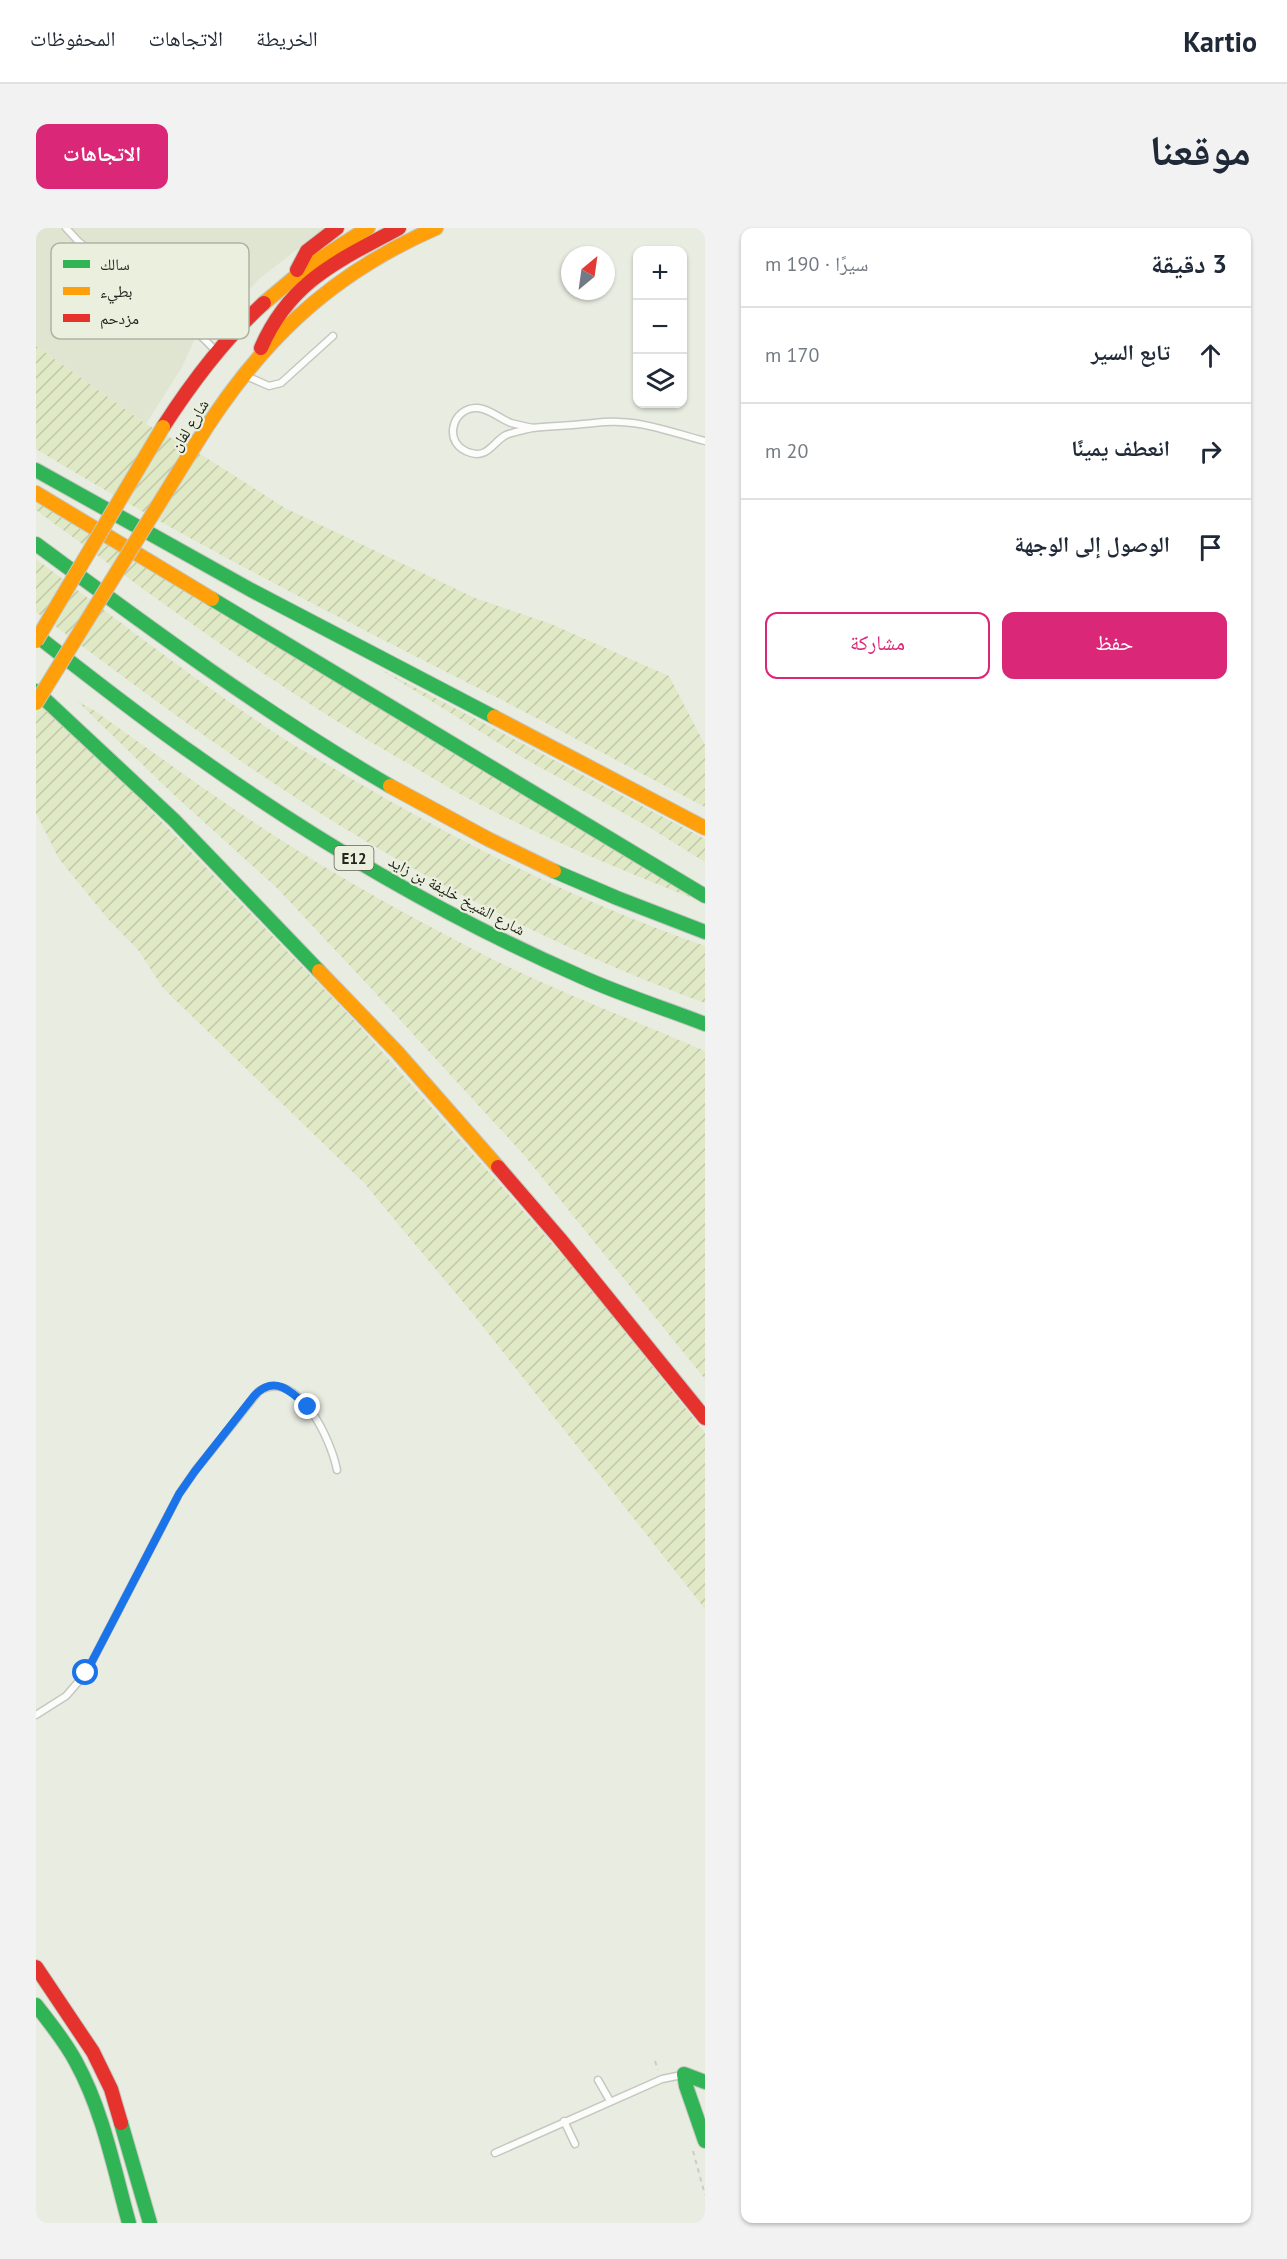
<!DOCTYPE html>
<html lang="ar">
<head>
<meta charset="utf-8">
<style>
	:root { --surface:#fff; --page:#f2f2f3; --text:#1f2937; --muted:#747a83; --line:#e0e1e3; --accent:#db2777 }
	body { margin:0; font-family:"PT Sans","Noto Naskh Arabic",sans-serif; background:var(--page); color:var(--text); direction:rtl }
	.controls { position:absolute; right:18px; top:18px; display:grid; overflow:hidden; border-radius:12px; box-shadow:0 2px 4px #0004 }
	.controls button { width:54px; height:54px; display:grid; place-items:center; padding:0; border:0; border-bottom:2px solid var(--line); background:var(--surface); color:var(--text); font:30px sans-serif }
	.compass { position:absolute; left:525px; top:18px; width:54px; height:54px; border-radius:50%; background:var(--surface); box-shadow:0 2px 4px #0004; rotate:29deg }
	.stop { position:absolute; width:18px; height:18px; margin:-14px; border:4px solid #1a73e8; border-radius:50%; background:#fff }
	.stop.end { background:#1a73e8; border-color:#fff; box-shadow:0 2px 6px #0008 }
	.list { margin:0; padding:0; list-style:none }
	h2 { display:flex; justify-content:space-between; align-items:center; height:78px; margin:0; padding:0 24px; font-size:26px }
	h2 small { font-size:20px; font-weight:400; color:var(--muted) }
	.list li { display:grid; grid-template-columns:39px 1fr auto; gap:18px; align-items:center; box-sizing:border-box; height:96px; padding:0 24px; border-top:2px solid var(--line) }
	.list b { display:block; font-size:22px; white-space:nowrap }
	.list em { font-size:20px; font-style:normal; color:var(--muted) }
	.actions { display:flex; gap:12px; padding:18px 24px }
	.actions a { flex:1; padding:14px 0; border:2px solid var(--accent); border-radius:12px; text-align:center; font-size:21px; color:var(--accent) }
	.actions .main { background:var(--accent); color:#fff }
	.icon { flex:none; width:33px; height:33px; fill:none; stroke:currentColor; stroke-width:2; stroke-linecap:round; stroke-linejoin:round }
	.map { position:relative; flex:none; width:669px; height:1995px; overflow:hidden; direction:ltr; border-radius:12px }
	header { display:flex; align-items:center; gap:36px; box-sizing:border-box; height:84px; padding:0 30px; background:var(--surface); border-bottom:2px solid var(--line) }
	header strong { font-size:28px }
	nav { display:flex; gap:33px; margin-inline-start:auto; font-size:21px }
	.intro { display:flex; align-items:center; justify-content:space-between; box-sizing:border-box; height:144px; padding:0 36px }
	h1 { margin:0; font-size:42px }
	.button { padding:15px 27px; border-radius:12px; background:var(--accent); color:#fff; font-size:21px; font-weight:700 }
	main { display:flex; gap:36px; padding:0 36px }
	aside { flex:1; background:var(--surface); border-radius:12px; box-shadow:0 2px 4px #0004 }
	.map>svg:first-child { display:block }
</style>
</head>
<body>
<header>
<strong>Kartio</strong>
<nav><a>الخريطة</a><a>الاتجاهات</a><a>المحفوظات</a></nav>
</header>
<div class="intro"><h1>موقعنا</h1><a class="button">الاتجاهات</a></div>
<main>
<aside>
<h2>3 دقيقة<small>سيرًا · 190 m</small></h2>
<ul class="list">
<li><svg class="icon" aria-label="ahead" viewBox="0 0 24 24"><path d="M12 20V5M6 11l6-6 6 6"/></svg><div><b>تابع السير</b></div><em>170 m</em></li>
<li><svg class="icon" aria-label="right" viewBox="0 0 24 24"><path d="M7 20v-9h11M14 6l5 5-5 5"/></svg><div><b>انعطف يمينًا</b></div><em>20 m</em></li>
<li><svg class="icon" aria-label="arrive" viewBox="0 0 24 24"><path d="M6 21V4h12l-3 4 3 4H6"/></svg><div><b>الوصول إلى الوجهة</b></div></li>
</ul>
<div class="actions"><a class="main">حفظ</a><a>مشاركة</a></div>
</aside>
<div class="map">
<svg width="669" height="1995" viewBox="0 0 669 1995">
	<defs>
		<pattern id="garden-furrows" width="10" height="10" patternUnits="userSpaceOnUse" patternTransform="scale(1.5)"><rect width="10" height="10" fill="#e0e9c6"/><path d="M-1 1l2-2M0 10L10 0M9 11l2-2" fill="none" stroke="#c0c8aa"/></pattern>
	</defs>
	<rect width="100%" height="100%" fill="#e9ece1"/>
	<polygon fill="#e0e5d2" points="0,0 289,0 223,51 186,91 158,113 146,139 110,196 0,118"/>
	<g fill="url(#garden-furrows)">
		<path d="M0,118L110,196L169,229L249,280L439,370L515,396L633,448L669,517V579C598,542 527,503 456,467C301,389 148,311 0,221Z"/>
		<path d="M0,274L669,675C592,645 515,613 441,575C419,564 399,551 378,539C245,464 123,373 0,282Z"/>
		<path d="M0,331C80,391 159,452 242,507C266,523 292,536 316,551C428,617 546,675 669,718V775C524,722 381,649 251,564C165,508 83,445 0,384Z"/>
		<polygon points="342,440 669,611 669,634 611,598 482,527"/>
		<polygon points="0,464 317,791 544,1047 669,1205 669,1381 437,1086 328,955 127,760 103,723 72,691 23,631 0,585"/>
		<path d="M41,473L59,483C128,532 197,583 269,627C327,663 388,696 448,727C520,763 595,791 669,823V1151L488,927L332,757L241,660L138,567Z"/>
	</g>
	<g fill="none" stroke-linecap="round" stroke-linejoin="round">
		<defs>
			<g id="lane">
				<polyline points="30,0 43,14 160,103 180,123"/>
				<polyline points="208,147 233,158 245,155 297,108"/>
				<path d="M498,200C491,199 483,197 475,195C464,191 454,181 442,180C416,178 405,217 435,225C452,230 457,214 470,207C477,204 488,202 496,200C513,198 530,198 547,196C559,195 572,193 584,194C613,195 641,206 669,213"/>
				<path d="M0,1487L30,1468L50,1445L143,1266L159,1243L223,1163C263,1140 295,1212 301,1242"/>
				<polyline points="562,1852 574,1873"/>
				<polyline points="528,1893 539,1916"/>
				<polyline points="459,1925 626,1851 646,1847"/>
			</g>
			<g id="fast">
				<polyline points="0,242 215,362 458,489"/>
				<path d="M0,316C115,401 230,486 354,558"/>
				<polyline points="176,371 669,668"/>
				<path d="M0,407C51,447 103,488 156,525C278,612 409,689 546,749C586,767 628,780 669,796"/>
				<polyline points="0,463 138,592 283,743"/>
				<polyline points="518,643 581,670 669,704"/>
				<path d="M0,1777C14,1795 29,1813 40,1834C67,1883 78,1941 93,1995"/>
				<polyline points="669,1854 648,1846 650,1858 669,1913"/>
				<polyline points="85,1895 114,1995"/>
			</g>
			<g id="slow">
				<polyline points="228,75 271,39 332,0"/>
				<path d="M158,219C220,118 290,48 400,0"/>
				<polyline points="0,265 176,371"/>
				<polyline points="458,489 669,600"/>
				<polyline points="354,558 452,611 518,643"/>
				<polyline points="283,743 361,824 462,939"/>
			</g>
			<g id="jam">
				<polyline points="261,42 271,23 301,0"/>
				<path d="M225,120C254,53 302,33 363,0"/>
				<path d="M127,199C156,154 188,111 228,75"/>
				<polyline points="462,939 524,1011 669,1190"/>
				<polyline points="0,1739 57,1824 75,1861 85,1895"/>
			</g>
		</defs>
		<use href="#lane" stroke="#c5c7c0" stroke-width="9"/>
		<use href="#fast" stroke="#c5c7c0" stroke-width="16"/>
		<use href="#slow" stroke="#c5c7c0" stroke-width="16"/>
		<use href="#jam" stroke="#c5c7c0" stroke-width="16"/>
		<g stroke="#cbccc9" stroke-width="2" stroke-dasharray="4.5 4.5" stroke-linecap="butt">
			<polyline points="619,1833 622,1842"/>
			<polyline points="657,1923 669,1967"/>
		</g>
		<use href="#lane" stroke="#fcfcfa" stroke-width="6"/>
		<use href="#fast" stroke="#30b455" stroke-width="14"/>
		<use href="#slow" stroke="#ff9f0a" stroke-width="14"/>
		<use href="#jam" stroke="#e5322d" stroke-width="14"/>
		<defs>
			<g id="slow-bridge">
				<polyline points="0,413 127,199"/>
				<polyline points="0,475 158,219"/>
			</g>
		</defs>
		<use href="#slow-bridge" stroke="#c5c7c0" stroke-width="16" stroke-linecap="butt"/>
		<use href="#slow-bridge" stroke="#ff9f0a" stroke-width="14"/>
	</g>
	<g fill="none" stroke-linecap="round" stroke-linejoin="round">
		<path stroke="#1a73e8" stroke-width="8" d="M50,1445L143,1266L159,1243L218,1168C238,1146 255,1163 272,1179"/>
	</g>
	<g text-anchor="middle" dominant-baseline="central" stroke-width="4.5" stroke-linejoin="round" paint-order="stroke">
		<rect fill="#eaf0dd" stroke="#5f6257" stroke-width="1.5" x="298.5" y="618" width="39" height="24" rx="4.5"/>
		<g font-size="15" font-weight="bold" fill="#23251e">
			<text x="318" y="630">E12</text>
		</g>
		<g font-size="16" fill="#23251e" stroke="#eaf0dd">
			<text transform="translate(153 197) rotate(-58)">شارع لفان</text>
			<text transform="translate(421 667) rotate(28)">شارع الشيخ خليفة بن زايد</text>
		</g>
	</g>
	<rect x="15" y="15" width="198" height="96" rx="9" fill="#eaf0dd" stroke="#aeb3a4" stroke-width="1.5"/>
	<rect x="27" y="32" width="27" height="8" fill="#30b455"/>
	<rect x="27" y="59" width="27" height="8" fill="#ff9f0a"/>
	<rect x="27" y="86" width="27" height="8" fill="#e5322d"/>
	<g font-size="16" fill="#23251e">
		<text x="64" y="42">سالك</text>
		<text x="64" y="69">بطيء</text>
		<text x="64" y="96">مزدحم</text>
	</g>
</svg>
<div class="controls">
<button>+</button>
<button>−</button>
<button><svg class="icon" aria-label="layers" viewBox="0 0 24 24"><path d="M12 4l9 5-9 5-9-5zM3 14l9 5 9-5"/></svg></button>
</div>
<svg class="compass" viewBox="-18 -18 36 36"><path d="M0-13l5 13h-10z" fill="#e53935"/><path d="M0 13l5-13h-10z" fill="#747a83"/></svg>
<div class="stop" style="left:50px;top:1445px"></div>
<div class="stop end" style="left:272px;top:1179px"></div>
</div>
</main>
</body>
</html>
